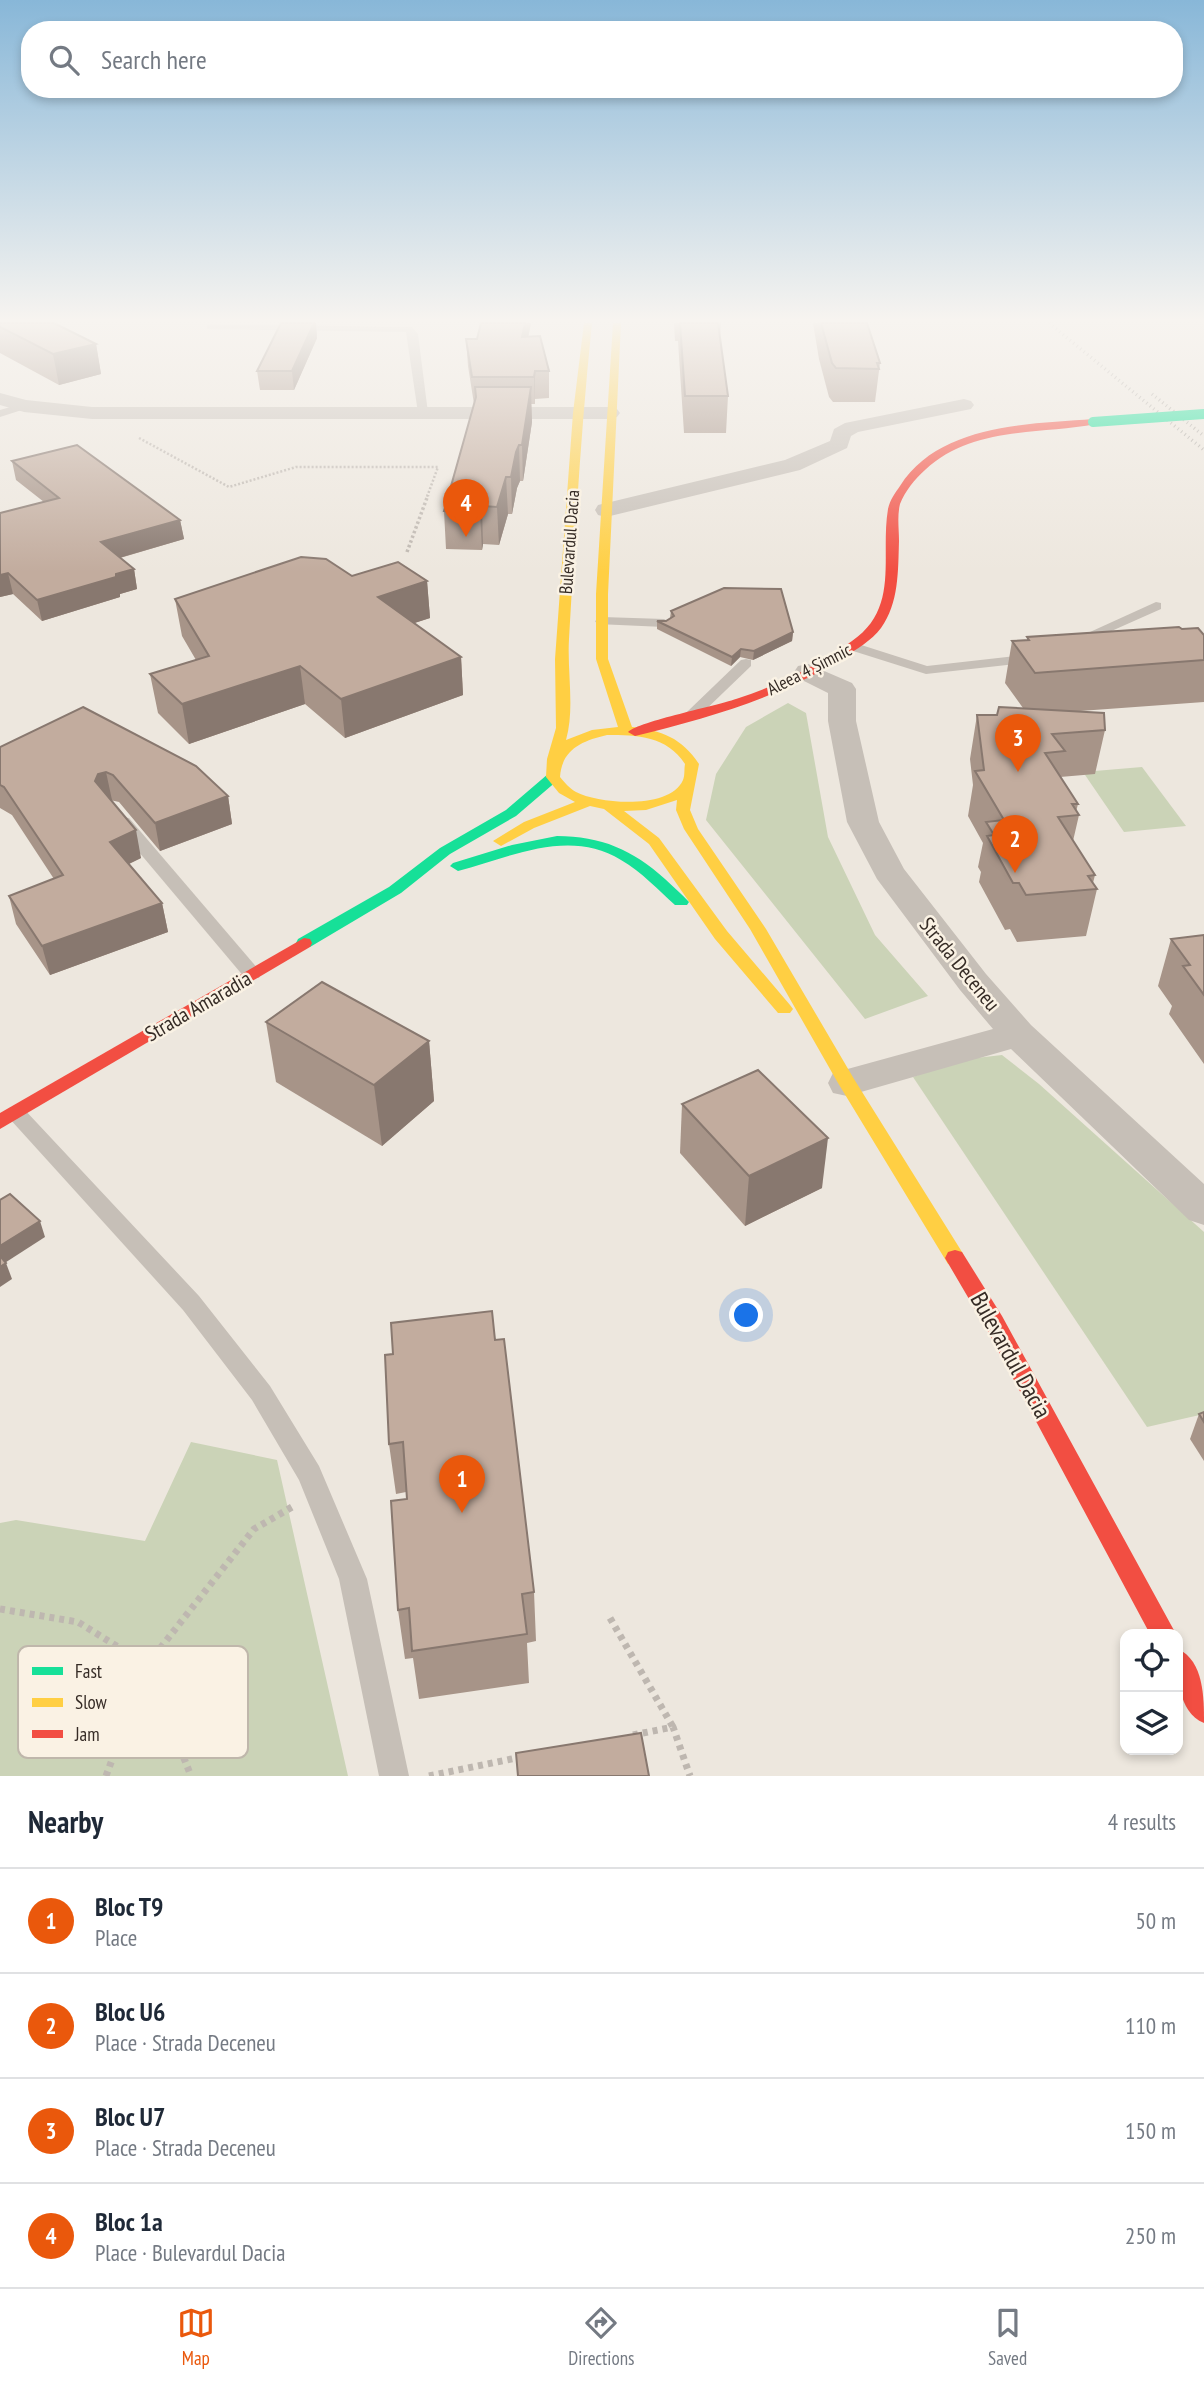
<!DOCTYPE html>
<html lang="en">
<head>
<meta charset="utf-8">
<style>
	:root { --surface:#fff; --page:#f2f2f3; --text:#1f2937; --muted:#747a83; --line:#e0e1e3; --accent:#ea580c }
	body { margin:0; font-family:"PT Sans Narrow",sans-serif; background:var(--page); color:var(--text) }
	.controls { position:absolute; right:21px; bottom:21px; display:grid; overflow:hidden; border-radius:14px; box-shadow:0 4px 10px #0003 }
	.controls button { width:63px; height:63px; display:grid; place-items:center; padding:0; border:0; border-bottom:2px solid var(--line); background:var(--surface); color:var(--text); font:35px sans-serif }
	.you { position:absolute; left:747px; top:1316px; width:24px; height:24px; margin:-18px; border:5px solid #fff; border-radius:50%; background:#1a73e8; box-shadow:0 0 0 10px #1a73e833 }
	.badge { display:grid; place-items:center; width:46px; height:46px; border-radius:50%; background:var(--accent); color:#fff; font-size:23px; font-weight:700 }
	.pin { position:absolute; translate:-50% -58px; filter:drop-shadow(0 2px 4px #0008) }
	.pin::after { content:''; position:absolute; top:37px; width:24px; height:21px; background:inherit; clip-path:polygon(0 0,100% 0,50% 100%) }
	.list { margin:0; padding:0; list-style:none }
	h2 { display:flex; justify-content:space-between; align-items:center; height:91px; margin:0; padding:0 28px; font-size:30px }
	h2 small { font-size:23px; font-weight:400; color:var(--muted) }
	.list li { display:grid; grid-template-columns:46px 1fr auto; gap:21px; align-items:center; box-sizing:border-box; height:105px; padding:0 28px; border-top:2px solid var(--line) }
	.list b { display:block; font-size:26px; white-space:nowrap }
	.list p { margin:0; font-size:23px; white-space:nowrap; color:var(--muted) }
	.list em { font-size:23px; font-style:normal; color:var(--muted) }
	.icon { flex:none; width:38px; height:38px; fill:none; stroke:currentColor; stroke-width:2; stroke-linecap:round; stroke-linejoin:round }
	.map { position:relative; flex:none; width:1204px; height:1776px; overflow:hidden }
	.search { position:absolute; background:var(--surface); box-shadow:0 4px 10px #0003; left:21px; right:21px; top:21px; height:77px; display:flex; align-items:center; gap:18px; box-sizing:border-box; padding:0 24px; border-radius:28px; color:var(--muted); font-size:26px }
	.sheet { height:511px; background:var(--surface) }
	nav { display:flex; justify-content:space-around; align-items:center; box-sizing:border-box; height:98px; border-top:2px solid var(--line); background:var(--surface); font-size:19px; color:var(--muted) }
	nav a { display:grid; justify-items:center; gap:4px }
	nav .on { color:var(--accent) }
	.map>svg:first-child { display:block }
</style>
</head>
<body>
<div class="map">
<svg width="1204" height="1776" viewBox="0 0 1204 1776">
	<rect width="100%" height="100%" fill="#ede7de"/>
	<g fill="#cbd3b7">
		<polygon points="788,703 806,713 828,837 875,935 928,996 865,1019 706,820 716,774 746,727"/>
		<polygon points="1142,767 1186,826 1124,832 1083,772"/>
		<polygon points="1002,1055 1039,1084 1204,1232 1204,1414 1147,1427 913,1077 959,1060"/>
		<polygon points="191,1442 277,1460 348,1776 0,1776 0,1523 16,1520 145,1541"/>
	</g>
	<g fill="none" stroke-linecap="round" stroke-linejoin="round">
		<polyline stroke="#beb7b0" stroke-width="2.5" stroke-dasharray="2 2" stroke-linecap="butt" points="139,438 229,487 296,467 438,467 427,497"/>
		<polyline stroke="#beb7b0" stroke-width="3.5" stroke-dasharray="2.5 2.5" stroke-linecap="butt" points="407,552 428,495"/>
		<g stroke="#beb7b0" stroke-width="7" stroke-dasharray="5 5" stroke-linecap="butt">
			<polyline points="0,1609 78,1622 147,1665 191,1776"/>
			<polyline points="610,1618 673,1727"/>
			<polyline points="633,1735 673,1727 690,1776"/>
			<polyline points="106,1776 147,1665 254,1529 292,1507"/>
			<polyline points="429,1776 521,1757"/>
		</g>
		<g fill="#c6bfb7" fill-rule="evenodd">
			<polygon points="210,324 412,327 418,334 428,413 423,416 418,413 406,332 207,329 207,325"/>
			<polygon points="24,403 29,406 28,408 0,417 0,410"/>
			<polygon points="1156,602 1161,603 1161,609 1080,645 1075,646 1068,642"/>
			<polygon points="602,617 664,619 671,623 664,627 597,624 595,621"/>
			<polygon points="855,643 927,666 1033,654 1040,658 1033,662 926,674 850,650 850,644"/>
			<polygon points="746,659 751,660 751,666 698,717 688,717 685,714 688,711 741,660"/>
			<polygon points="123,817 129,818 259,970 261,974 259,978 245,978 117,826 115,822"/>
			<polygon points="16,1106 23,1108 199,1296 270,1386 319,1466 367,1579 409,1776 379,1776 339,1579 299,1480 252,1400 183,1310 9,1118 6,1113 9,1108"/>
		</g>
		<g fill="#c6bfb7" fill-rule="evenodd">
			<polygon points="0,393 26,400 92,407 610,407 617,409 620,413 617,417 610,419 92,419 24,412 0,405"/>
			<polygon points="964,399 971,401 974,405 971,409 858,432 851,436 847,448 800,470 606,517 598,515 595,510 598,505 785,460 830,441 834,429 845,423"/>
			<polygon points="808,664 852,683 856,689 856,721 879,822 904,869 986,974 1031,1025 1204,1184 1204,1225 1189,1220 1011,1049 847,1096 833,1093 828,1083 833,1073 993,1029 960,990 877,879 847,822 828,721 828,693 798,678 794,672 798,666"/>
		</g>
		<g fill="#16e098" fill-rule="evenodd">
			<polygon points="553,773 558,774 560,777 558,780 516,816 450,854 401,893 310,947 298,947 296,943 298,939 389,887 440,848 506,810 548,774"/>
			<path d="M557,836C601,836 633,850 665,879C673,887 682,894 689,902L687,905H675C658,890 642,872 621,860C569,828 511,857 458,871L450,866L453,863L512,845Z"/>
		</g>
		<path fill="#ffcf43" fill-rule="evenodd" d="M584,323H592C581,428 575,534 569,639C567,672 575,709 566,740L592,730L618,727L596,659V594L613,323H621L608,594V659L632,727C661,730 682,738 699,764L690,810L698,829L766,929L854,1079L962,1252L965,1258L962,1264L955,1266L948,1264L838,1083L750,929L684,829L676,810L677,800L646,810L624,811L659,838L727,931L790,1005L793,1009L790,1013H778L715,939L649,844L604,809L590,806L534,828L501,846L493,841L524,822L575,802L559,793L546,777L547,759L556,728L555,659L573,413ZM607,735C637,735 667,736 685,764C684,769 685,776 683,780C670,810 599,804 576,792C569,788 565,783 560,777C562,749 582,741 607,735Z"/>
		<g fill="#f24e42" fill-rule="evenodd">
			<path d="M1093,419L1096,420V424C1038,435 972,426 925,470C915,479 905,491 900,504C897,516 899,529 899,541C898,571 899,603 881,628C871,641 857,649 843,658C779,698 708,718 635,736L628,732C640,721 717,706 739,698C779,685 818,665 852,641C900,608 880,557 888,509C890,500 895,493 900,486C939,424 1029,424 1093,419Z"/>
			<polygon points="304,938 310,939 312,943 310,947 0,1129 0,1113"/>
			<polygon points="955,1250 962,1252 1002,1316 1176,1634 1150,1634 986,1328 945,1258 948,1252"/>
			<path d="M1178,1649C1204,1661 1204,1698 1204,1723C1177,1712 1177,1674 1178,1649Z"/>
		</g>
		<g stroke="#ada8a2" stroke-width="3.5" stroke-dasharray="1 3.5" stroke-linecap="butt">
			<polyline points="1049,323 1204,450"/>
			<polyline points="1152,394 1204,436"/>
		</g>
		<polyline stroke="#16e098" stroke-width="10" points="1093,422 1204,414"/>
	</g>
	<g fill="#a79488">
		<polygon points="0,323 96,344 101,374 59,385 0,353"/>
		<polygon points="281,323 316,323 317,338 294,390 260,390 257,371"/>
		<polygon points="481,323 531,323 528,337 549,371 549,398 535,399 535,404 531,404 532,422 523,481 520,481 517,488 512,514 508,514 499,545 483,544 482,550 446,549 444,511 474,404 468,366 466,339 477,339"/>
		<polygon points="663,323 721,323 720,338 728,396 726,433 684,433 678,341 675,341 674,323"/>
		<polygon points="813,323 867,323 880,363 875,402 833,402 829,397 819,359"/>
		<polygon points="12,461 180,520 184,539 120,558 134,569 137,589 120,594 120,597 42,621 13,594 0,597 0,513 44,502 16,480"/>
		<polygon points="352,576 427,581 430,618 414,623 461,657 463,695 345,738 305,704 189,744 158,713 150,674 196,660 182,636 175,599"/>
		<polygon points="671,611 793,632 792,641 753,660 740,657 731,666 657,629 657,621 666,621 670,618"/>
		<polygon points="1182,629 1204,635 1204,702 1080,711 1105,730 1095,774 1060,777 1078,804 1076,812 1079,815 1073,841 1095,875 1093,883 1097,889 1086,936 1017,942 1010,929 1005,930 979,882 981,872 978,867 983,843 968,816 973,785 970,759 977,715 997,715 1023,708 1005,683 1012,641 1027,640 1027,637"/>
		<polygon points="0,747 228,796 232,824 160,851 119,802 110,800 141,858 129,864 162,903 168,932 50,975 16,924 9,896 54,879 12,815 0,808"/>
		<polygon points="1204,935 1204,1064 1169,1014 1172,1006 1158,986 1171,939"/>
		<polygon points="266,1022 429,1041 434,1101 382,1146 276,1082"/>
		<polygon points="682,1104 822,1188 745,1226 680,1153"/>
		<polygon points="495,1340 534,1592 536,1641 527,1643 529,1683 419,1699 413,1658 405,1659 398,1610 407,1499 406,1492 396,1494 389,1444"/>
		<polygon points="1204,1412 1204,1461 1190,1439 1199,1414"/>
	</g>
	<g fill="#88786f">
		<polygon points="314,323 316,323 317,338 294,390 292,371"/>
		<polygon points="525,323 531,323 523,363 522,337"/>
		<polygon points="96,344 101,374 59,385 53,354"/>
		<polygon points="535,371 535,404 534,377"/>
		<polygon points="531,387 532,422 523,481 522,445"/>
		<polygon points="519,445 520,481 517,488 512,514 511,477 516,452"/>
		<polygon points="506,477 508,514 499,545 497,507"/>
		<polygon points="482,506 483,544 482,550 480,512"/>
		<polygon points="180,520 184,539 105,562 101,542"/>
		<polygon points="134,569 137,589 120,594 120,597 42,621 37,600"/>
		<polygon points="8,573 13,594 0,597 0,575"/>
		<polygon points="427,581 430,618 381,634 378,597"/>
		<polygon points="793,632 792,641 753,660 754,651"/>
		<polygon points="741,649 740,657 731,666 732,657"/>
		<polygon points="461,657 463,695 345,738 341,699"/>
		<polygon points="300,666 305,704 189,744 182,704"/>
		<polygon points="106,772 112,800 104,802 95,781 98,774"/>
		<polygon points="228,796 232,824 160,851 155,823"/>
		<polygon points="136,830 141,858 116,870 110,842"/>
		<polygon points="162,903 168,932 50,975 42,946"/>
		<polygon points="429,1041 434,1101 382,1146 374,1085"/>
		<polygon points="828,1138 822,1188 745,1226 749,1176"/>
		<polygon points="40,1221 45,1237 0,1266 0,1246"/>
		<polygon points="6,1263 12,1279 0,1287 0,1267"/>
	</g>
	<g fill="#c2ac9e" stroke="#88786f" stroke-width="2">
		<polygon points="0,323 54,323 96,344 53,354 0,327"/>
		<polygon points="281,323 314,323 292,371 257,371"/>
		<polygon points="481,323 525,323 522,337 540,336 549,371 535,371 534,377 472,377 466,339 477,339"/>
		<polygon points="680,323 718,323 728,396 685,396"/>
		<polygon points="821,323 867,323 880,363 877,363 879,369 836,368 832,363"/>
		<polygon points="475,387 531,387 522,445 519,445 516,452 511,477 506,477 497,507 482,506 480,512 444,511 476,397"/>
		<polygon points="77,445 180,520 101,542 134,569 116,574 116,577 37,600 8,573 0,575 0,513 59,498 12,461"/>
		<polygon points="301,557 326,559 352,576 398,562 427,581 378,597 461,657 341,699 300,666 182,704 150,674 209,656 175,599"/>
		<polygon points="724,588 781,589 793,632 754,651 741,649 732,657 657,621 666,621 674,616 671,611"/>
		<polygon points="1179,627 1182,629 1198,628 1204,635 1204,660 1035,673 1012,641 1029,640 1027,637"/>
		<polygon points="83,707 196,766 228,796 155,823 113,775 106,772 98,774 95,781 136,830 110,842 162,903 42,946 9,896 63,875 4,787 0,785 0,747"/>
		<polygon points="999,707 1104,713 1105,730 1052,734 1065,751 1045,753 1078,804 1072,804 1079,815 1058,817 1095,875 1088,876 1097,889 1026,895 1019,883 1013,883 987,836 994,835 986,822 1004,820 975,771 984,770 977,715 997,715"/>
		<polygon points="1204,935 1204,995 1183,966 1190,965 1171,939"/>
		<polygon points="322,982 429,1041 374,1085 266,1022"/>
		<polygon points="758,1070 828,1138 749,1176 682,1104"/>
		<polygon points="10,1194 40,1221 0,1246 0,1200"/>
		<polygon points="0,1256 6,1263 0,1267"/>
		<polygon points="492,1311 495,1340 504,1339 534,1592 522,1594 527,1634 412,1651 409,1608 398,1610 391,1501 407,1499 403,1442 389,1444 385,1355 393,1354 391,1323"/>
		<polygon points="1204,1412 1204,1422 1199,1414"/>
		<polygon points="641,1733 649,1776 518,1776 516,1753"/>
	</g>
	<linearGradient id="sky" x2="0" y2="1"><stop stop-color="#88b7d8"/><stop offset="0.56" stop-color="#f7f4f0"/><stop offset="1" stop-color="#f7f4f0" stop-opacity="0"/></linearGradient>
	<rect width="1204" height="572" fill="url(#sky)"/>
	<g text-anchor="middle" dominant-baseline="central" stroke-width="5" stroke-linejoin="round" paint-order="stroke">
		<g font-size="18" fill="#362c26" stroke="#faf2e4">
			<text transform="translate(569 542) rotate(-86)">Bulevardul Dacia</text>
			<text transform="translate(809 669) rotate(-27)">Aleea 4 Șimnic</text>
		</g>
		<g font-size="21" fill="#362c26" stroke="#faf2e4">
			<text transform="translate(960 964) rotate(51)">Strada Deceneu</text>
			<text transform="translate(198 1006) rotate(-30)">Strada Amaradia</text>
		</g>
		<g font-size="24" fill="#362c26" stroke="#faf2e4">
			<text transform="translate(1011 1355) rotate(61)">Bulevardul Dacia</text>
		</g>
	</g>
	<rect x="18" y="1646" width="230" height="112" rx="10" fill="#faf2e4" stroke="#bfb7ab" stroke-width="2"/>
	<rect x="32" y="1667" width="31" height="8" fill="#16e098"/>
	<rect x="32" y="1698" width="31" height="9" fill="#ffcf43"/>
	<rect x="32" y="1730" width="31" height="8" fill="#f24e42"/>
	<g font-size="19" fill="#362c26">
		<text x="75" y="1678">Fast</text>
		<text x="75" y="1709">Slow</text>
		<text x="75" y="1741">Jam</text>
	</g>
</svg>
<div class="controls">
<button><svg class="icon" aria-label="locate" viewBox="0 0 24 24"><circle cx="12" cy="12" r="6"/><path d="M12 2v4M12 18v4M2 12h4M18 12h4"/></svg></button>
<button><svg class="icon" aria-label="layers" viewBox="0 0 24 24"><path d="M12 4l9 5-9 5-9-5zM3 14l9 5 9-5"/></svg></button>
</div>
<div class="you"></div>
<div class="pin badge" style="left:462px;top:1513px">1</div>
<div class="pin badge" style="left:1015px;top:873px">2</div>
<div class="pin badge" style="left:1018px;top:772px">3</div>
<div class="pin badge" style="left:466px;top:537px">4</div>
<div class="search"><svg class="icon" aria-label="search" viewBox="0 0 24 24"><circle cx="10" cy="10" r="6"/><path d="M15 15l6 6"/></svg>Search here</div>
</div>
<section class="sheet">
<h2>Nearby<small>4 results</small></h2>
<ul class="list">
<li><span class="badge">1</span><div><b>Bloc T9</b><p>Place</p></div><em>50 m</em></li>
<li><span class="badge">2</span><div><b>Bloc U6</b><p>Place · Strada Deceneu</p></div><em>110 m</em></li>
<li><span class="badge">3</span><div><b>Bloc U7</b><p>Place · Strada Deceneu</p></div><em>150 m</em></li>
<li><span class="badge">4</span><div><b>Bloc 1a</b><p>Place · Bulevardul Dacia</p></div><em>250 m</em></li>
</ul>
</section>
<nav>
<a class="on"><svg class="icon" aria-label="map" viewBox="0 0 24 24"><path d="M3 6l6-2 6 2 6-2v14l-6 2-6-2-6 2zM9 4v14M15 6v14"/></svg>Map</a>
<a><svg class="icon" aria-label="directions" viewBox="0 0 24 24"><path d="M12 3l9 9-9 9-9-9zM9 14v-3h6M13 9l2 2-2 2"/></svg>Directions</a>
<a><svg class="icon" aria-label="saved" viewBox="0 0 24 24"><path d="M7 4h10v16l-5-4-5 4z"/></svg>Saved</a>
</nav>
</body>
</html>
